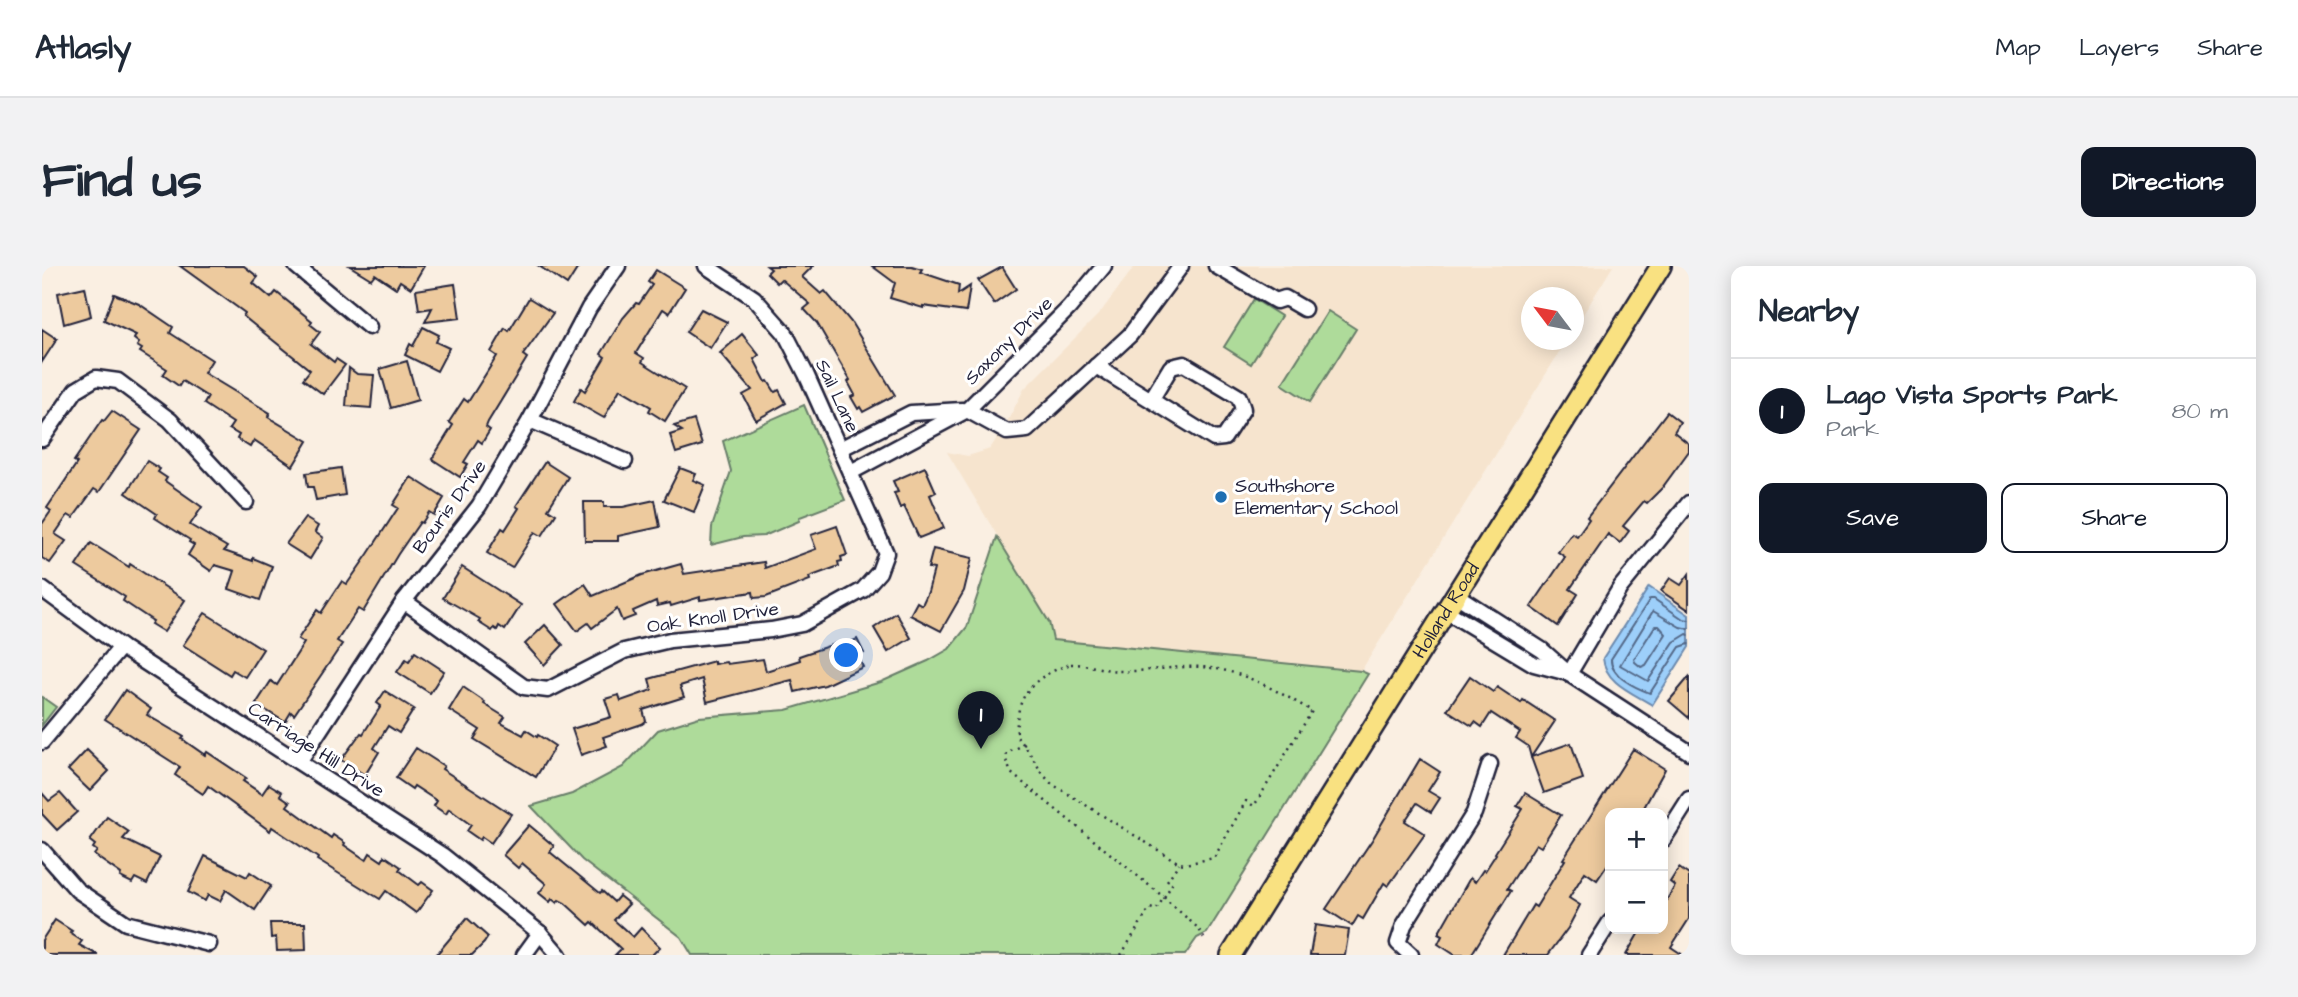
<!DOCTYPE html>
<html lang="en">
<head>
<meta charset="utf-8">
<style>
	:root { --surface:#fff; --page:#f2f2f3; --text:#1f2937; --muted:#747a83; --line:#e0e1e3; --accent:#111827 }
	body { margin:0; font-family:"Architects Daughter",sans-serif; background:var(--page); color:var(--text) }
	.controls { position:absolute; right:21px; bottom:21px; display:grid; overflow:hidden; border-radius:14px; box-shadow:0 4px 18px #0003 }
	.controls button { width:63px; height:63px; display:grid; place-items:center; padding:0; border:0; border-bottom:2px solid var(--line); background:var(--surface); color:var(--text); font:35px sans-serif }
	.compass { position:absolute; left:1479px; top:21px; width:63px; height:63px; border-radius:50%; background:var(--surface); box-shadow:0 4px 18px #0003; rotate:302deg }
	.you { position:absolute; left:805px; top:390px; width:24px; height:24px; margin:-18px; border:5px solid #fff; border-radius:50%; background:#1a73e8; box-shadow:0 0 0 10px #1a73e833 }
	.badge { display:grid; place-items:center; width:46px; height:46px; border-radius:50%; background:var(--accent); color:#fff; font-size:23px; font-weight:700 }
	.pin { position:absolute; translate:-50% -58px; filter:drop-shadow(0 2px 4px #0008) }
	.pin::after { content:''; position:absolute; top:37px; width:24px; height:21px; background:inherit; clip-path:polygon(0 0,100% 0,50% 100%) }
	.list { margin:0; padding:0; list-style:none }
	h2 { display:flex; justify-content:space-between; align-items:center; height:91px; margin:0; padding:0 28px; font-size:30px }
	h2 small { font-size:23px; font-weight:400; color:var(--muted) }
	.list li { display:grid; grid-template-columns:46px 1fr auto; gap:21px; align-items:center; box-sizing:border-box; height:105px; padding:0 28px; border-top:2px solid var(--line) }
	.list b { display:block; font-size:26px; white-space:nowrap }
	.list p { margin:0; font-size:23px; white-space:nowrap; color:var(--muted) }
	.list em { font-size:23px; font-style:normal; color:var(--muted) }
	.actions { display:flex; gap:14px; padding:21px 28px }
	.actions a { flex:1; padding:16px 0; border:2px solid var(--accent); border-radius:14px; text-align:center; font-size:24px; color:var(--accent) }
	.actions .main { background:var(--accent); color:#fff }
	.map { position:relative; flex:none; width:1647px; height:689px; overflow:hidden; border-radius:14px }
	header { display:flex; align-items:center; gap:42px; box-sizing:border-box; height:98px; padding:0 35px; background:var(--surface); border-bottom:2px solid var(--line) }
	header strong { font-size:33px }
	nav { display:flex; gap:38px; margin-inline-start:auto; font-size:24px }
	.intro { display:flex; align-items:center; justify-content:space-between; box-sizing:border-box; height:168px; padding:0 42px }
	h1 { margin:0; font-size:49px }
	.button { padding:18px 32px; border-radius:14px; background:var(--accent); color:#fff; font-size:24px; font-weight:700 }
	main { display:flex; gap:42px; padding:0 42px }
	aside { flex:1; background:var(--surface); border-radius:14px; box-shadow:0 4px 18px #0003 }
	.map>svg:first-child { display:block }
</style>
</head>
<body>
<header>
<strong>Atlasly</strong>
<nav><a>Map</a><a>Layers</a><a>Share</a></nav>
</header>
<div class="intro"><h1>Find us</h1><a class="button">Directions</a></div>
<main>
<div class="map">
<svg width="1647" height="689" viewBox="0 0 1647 689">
	<rect width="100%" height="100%" fill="#faefe2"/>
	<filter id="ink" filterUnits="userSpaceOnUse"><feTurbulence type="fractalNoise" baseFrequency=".0143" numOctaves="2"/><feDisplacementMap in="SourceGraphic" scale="14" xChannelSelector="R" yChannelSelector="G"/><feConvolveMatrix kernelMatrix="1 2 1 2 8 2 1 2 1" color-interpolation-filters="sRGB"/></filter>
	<g filter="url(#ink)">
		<polygon fill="#f6e4ce" points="1093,0 1571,0 1532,63 1532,32 1490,32 1490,74 1525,74 1319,405 1011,374 1007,356 905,186 926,190 948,183 966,154 982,123 1058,47"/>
		<g fill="#aedb9a" stroke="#687e6a" stroke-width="2">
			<polygon points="1212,33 1239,50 1209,98 1182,81"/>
			<polygon points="1286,45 1314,63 1268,136 1240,118"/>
			<polygon points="762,139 803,234 758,251 757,255 722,270 701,271 669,279 670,261 689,205 681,175"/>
			<polygon points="955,271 1007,356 1011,374 1319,405 1326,408 1165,667 1155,672 1143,689 650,689 639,671 540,594 489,540 530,528 581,501 616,464 657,451 744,444 839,416 886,395 907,383 925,361"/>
			<polygon points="0,431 14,441 0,459"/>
		</g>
		<path fill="#9dcffa" stroke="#6c8aae" stroke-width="2" d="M1607,321L1647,349V381L1610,439C1591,427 1563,417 1561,392Z"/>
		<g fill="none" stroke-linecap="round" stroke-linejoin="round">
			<g stroke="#536787" stroke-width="2">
				<path d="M1647,354L1641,353L1612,333H1608L1569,393C1568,410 1594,422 1608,427L1638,381L1647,378"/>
				<polygon points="1613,360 1617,360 1624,368 1604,399 1599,401 1593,396 1592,393"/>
				<polyline points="1647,363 1638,361 1611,345 1578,399 1606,415 1632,376 1645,368 1647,369"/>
			</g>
		</g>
		<g fill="#edca9e" stroke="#22223b" stroke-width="2">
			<polygon points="138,0 202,0 216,11 211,17 229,32 234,26 270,55 268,58 278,66 269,78 292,96 294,93 303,99 281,128 261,113 268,104 201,50 203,47"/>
			<polygon points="308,0 382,0 369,22 358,15 354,22 333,8 329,13"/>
			<polygon points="497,0 537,0 525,19"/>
			<polygon points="725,0 771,0 760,11 779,28 783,25 809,56 853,129 821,146 818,141 816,143 809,131 813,129 806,116 808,114 775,57 762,43 768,38 739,13 735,17 725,7 729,3"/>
			<polygon points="830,0 870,0 880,3 878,6 917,19 916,28 928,20 924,46 881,40 881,42 848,32 853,17"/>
			<polygon points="960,1 974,23 952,38 936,14"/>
			<polygon points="614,4 643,22 627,47 621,43 594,87 602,92 600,96 643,123 623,155 607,145 609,141 578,123 562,152 532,135 539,122 543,125 563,91 559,88 581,52 594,37 597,38 610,19 606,16"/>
			<polygon points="413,18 418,52 383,56 390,42 377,44 374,24"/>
			<polygon points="43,21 49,50 22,58 16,27"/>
			<polygon points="72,28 97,38 131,61 128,67 170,94 162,107 228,147 226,151 266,175 251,200 212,174 208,181 195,173 197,169 187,163 191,157 162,138 166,131 140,115 137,120 121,109 125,103 98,86 100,83 95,80 97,77 92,73 94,69 62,54"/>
			<polygon points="487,32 511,47 481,89 485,92 446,156 444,161 448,164 440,177 436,174 422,196 426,198 418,211 390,193 411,159 407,156 422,133 426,136 455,90 449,86 463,62 467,65"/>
			<polygon points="659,43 685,56 668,82 644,66"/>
			<polygon points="381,61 397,69 394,76 407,82 395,105 363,89 368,78 371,80"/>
			<polygon points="0,63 15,73 0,96"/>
			<polygon points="700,68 717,89 712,93 724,116 726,115 733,126 737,124 744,137 714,154 701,129 710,124 678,87"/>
			<polygon points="365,95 376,134 349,142 338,103"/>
			<polygon points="307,102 315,108 332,109 329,142 304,140"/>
			<polygon points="70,145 99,164 57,226 52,223 31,252 26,249 13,268 24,275 8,297 0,292 0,258 9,245 5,242 35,197 32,195 60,154 62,155"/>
			<polygon points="1625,146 1638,156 1632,166 1647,178 1647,185 1620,222 1605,237 1602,235 1581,260 1587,265 1578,277 1566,268 1528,323 1536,328 1516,360 1489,341 1523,291 1516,286 1530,267 1535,270 1547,253 1545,251"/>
			<polygon points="652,154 660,179 634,187 628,169 640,165 632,160"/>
			<polygon points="105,195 118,203 116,206 125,212 123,215 160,241 148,259 185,281 182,285 211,295 211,292 230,300 218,334 187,323 193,305 173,299 169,305 146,289 152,279 147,276 148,274 113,252 115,248 84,227"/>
			<polygon points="503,196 526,211 506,243 514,248 500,270 493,266 470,302 445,287 460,262 463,264 477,242 474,240"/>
			<polygon points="883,201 894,226 888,229 902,262 877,272 862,240 858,242 852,227 856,226 851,215"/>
			<polygon points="299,202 303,229 274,234 271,221 266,221 264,207"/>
			<polygon points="638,202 654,208 651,214 663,219 652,246 622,234"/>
			<polygon points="369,211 402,232 392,249 387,246 380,257 378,256 356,288 321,346 316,343 295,375 300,378 292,390 252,449 249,446 243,456 214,438 229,415 235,419 262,377 256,373 275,344 279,347 300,315 305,318 326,288 356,242 351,239"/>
			<polygon points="613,234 618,261 576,270 576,275 543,275 542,236 562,236 562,241 581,241"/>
			<polygon points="263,252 276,260 273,266 281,272 268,293 244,278"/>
			<polygon points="795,260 805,289 799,291 800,295 796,296 797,300 767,311 768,314 724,331 712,332 711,326 658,334 658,331 629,340 628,337 615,340 614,335 591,345 593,350 580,355 575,343 550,362 546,357 535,365 515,338 543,318 551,330 600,309 639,298 642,308 722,296 723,302 774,283 769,269"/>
			<polygon points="49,277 87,301 88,298 143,334 122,366 109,358 111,355 81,335 83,331 34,300"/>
			<polygon points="891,283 930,292 922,325 899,365 868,349 875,336 880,339 886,326 892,303 886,302"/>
			<polygon points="420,301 479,339 463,364 457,360 455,364 452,362 450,365 436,356 438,353 401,332"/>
			<polygon points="1647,308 1647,344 1619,325 1628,312 1639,319"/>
			<polygon points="163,347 221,383 203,411 191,404 188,409 141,379"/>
			<polygon points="854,347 869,372 846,386 832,362"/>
			<polygon points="503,359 521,379 502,399 483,378"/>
			<polygon points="815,373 822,387 816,390 821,401 783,419 753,426 750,414 665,436 660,413 638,420 642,431 601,444 604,455 600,458 561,471 565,480 539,489 530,463 569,451 563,433 577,429 579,435 610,424 607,413 672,395 672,398 684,396 685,398 721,393 724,405 758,394 757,390 795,377 796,380 800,378 801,380"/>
			<polygon points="373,386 402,405 388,427 355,406 364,393 367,395"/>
			<polygon points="1428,410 1451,426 1455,421 1479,437 1481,434 1513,455 1489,491 1486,480 1474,472 1478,466 1449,447 1440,461 1433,456 1430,460 1405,444"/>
			<polygon points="1647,411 1647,452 1627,435"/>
			<polygon points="421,421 443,436 442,438 463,451 459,457 481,469 484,464 495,471 496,469 513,480 494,511 432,473 438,464 407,444"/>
			<polygon points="83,424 109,443 105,449 142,471 140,473 163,489 165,486 204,512 201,515 220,528 227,518 240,526 238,529 248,536 245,540 289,572 291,569 303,577 302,579 324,594 328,587 340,595 343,590 359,601 357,604 377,619 380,616 391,624 374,647 344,625 338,633 275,594 276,592 230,561 228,565 166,520 161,528 133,509 138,501 63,453"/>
			<polygon points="343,425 372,443 357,467 346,460 332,482 337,486 323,509 299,494 315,472 319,467 321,468 339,440 335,437"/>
			<polygon points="1529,477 1541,513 1502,527 1489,491"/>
			<polygon points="374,482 402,500 400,503 469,548 449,577 440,571 438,574 425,565 429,559 407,543 404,548 392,540 395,535 372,520 370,523 354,512"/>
			<polygon points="1591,483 1623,503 1599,547 1568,547 1568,595 1555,614 1543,606 1527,632 1538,639 1526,662 1506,689 1461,689 1491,639 1494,641 1523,594 1521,593"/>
			<polygon points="45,484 67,505 48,525 26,504"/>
			<polygon points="1378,493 1398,506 1386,525 1398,532 1389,546 1375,537 1363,555 1383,568 1346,620 1342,617 1321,653 1316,650 1310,660 1284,643 1330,574"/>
			<polygon points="0,527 7,535 18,527 35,546 15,564 0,548"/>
			<polygon points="1483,527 1519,549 1499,581 1494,578 1465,623 1469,625 1429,689 1413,689 1396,678 1400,670 1396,668 1428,612 1433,616 1441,604 1443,605 1454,588 1453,587 1481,543 1475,540"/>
			<polygon points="65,551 87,566 81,573 118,591 105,618 93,612 90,617 78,611 79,608 52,589 55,585 51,582 53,579 48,575"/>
			<polygon points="487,559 512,580 508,586 558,627 560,625 572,636 577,630 587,638 572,654 591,671 599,662 618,681 610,689 573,689 579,683 550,656 547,659 523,637 517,634 515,637 510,633 508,636 497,627 504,618 480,597 476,602 461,589"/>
			<polygon points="163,590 205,611 208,606 229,620 213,644 184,624 178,635 166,629 163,635 146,626"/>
			<polygon points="1637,602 1647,609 1647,653 1629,681 1641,689 1584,689 1599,663 1621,663 1621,640 1633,620 1628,616"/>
			<polygon points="425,652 446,671 442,677 430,689 394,689"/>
			<polygon points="13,654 30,665 28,667 40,675 37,679 56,689 0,689 0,674"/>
			<polygon points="228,657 263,657 264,684 235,685 234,671 229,672"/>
			<polygon points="1273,659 1307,664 1303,689 1268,689"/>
		</g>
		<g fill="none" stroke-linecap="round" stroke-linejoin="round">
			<defs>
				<g id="minor">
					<polyline points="254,0 327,61"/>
					<polyline points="1174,0 1234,35 1243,32 1262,43"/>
					<polyline points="1054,100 1172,173 1182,172 1201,143 1197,131 1142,98 1129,101 1109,134"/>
					<polyline points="925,144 965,166 985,164 1088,69 1139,0"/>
					<polyline points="488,154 583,195"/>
					<polyline points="0,173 34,124 54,112 76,115 128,154 204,236"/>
					<polyline points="798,183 869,147 920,144"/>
					<polyline points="809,206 925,144 1027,42 1062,0"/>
					<polyline points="0,323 79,381 400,589 498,667 517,689"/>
					<polyline points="1414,329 1500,384 1527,408 1647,486"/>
					<polyline points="362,335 482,421 506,424 582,385 628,374 729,364 760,358 821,324 837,306 844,287 764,108 743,67 712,32 664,0"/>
					<polyline points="1404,345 1492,398 1522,406"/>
					<polyline points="1527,408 1578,322 1647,237"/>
					<polyline points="0,476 79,381"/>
					<polyline points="257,496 362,335 437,240 488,154 547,42 576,0"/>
					<polyline points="1621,574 1647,533"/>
					<polyline points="0,584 35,624 84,657 167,678"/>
					<polyline points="482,689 498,667"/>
					<polyline points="1369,689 1356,677 1362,659 1432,547 1448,498"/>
					<polyline points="1547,689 1568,656"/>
				</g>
				<g id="major">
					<path id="s1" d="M1189,689L1619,0"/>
				</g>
			</defs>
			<use href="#minor" stroke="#22223b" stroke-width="19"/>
			<use href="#major" stroke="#22223b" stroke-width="24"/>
			<g stroke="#22223b" stroke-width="2.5" stroke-dasharray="2 5" stroke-linecap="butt">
				<path d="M1029,398C1046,398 1061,404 1077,405C1099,406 1121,402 1143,401C1191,398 1230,422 1270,445L1212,540L1204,535L1172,592L1143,598L1137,597L1010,518C995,504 989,485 975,471C972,430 991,410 1029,398Z"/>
				<polyline points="983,478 965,487 964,494 969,507 1119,629 1157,663 1163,674"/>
				<polyline points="1079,689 1108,642 1114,644 1129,620 1130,618 1125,615 1137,597"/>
			</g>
			<use href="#minor" stroke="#fff" stroke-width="14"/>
			<use href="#major" stroke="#f9e181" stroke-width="19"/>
		</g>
	</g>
	<circle fill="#1f6fb2" stroke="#fff" stroke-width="2.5" cx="1179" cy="231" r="7"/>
	<g text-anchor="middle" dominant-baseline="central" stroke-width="6" stroke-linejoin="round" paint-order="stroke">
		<g font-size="19" fill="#22223b" stroke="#fff">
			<text transform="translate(967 75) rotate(-45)">Saxony Drive</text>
			<text transform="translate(795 130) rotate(65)">Sail Lane</text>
			<text transform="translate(408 241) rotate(-54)">Bouris Drive</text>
			<text stroke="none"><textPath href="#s1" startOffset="406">Holland Road</textPath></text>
			<text transform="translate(671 352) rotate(-8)">Oak Knoll Drive</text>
			<text transform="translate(274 484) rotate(33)">Carriage Hill Drive</text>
		</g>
		<g font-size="19" fill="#22223b" stroke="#fff" text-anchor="start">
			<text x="1193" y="220">Southshore<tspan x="1193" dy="22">Elementary School</tspan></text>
		</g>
	</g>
</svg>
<div class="controls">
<button>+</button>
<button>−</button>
</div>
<svg class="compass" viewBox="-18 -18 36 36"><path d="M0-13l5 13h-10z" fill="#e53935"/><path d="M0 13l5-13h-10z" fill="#747a83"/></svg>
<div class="you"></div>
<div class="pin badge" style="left:939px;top:483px">1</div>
</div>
<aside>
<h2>Nearby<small></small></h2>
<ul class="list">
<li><span class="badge">1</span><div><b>Lago Vista Sports Park</b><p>Park</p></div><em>80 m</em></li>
</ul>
<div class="actions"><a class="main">Save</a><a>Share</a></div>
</aside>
</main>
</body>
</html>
